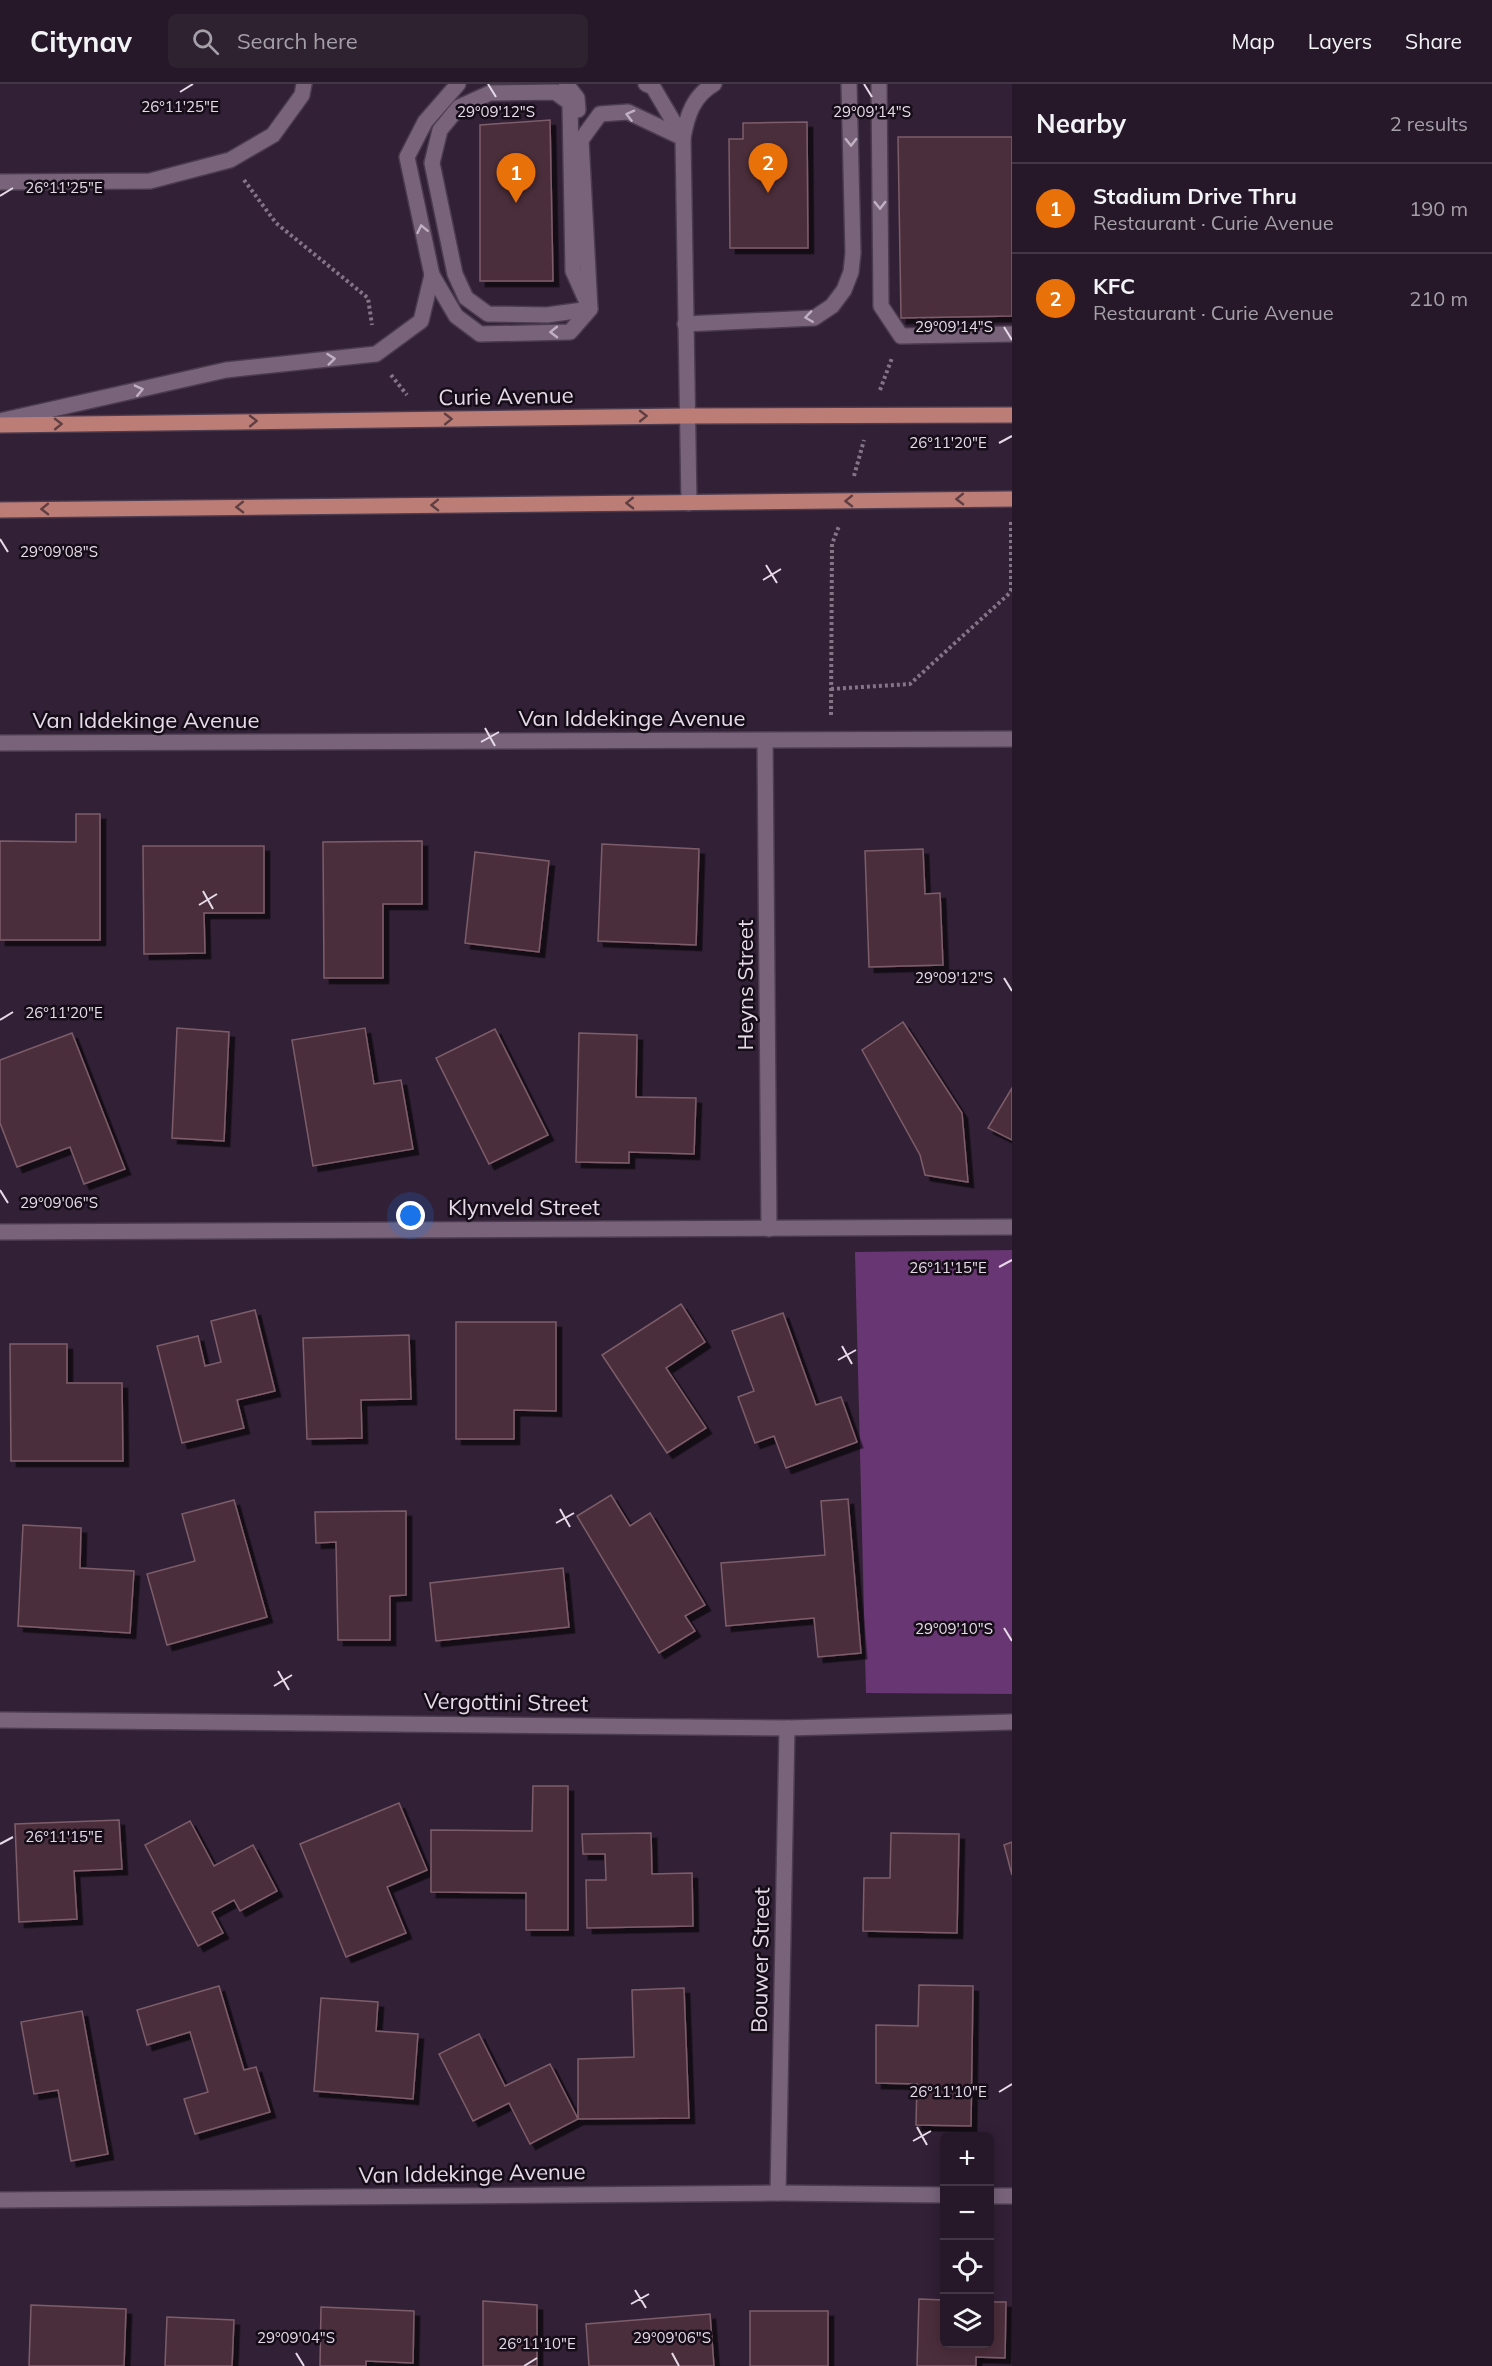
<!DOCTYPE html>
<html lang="en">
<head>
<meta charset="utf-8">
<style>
	:root { --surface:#261828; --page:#2e2130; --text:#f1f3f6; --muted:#a4a0a8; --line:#423745; --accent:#8c9099 }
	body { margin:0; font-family:Mulish,sans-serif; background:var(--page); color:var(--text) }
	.controls { position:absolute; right:18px; bottom:18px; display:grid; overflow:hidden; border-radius:9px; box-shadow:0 3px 15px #0003 }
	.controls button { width:54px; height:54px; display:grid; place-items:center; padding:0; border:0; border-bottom:2px solid var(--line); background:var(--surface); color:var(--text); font:30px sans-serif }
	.you { position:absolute; left:411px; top:1132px; width:21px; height:21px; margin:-15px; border:4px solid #fff; border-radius:50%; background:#1a73e8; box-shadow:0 0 0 9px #1a73e833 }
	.badge { display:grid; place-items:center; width:39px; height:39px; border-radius:50%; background:var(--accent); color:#fff; font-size:20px; font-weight:700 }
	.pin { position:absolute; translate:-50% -50px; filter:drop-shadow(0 2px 3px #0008) }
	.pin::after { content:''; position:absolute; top:32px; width:21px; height:18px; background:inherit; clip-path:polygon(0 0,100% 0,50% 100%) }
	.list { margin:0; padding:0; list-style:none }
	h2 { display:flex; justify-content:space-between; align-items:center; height:78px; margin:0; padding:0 24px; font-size:26px }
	h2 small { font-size:20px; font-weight:400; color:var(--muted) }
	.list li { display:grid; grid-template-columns:39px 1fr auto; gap:18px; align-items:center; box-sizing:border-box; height:90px; padding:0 24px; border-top:2px solid var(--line) }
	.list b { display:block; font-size:22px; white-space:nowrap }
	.list p { margin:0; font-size:20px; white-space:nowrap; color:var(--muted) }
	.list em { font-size:20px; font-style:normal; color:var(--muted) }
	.icon { flex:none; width:33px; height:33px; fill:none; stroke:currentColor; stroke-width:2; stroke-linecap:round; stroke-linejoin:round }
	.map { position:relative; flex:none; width:1012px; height:2282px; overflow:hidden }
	header { display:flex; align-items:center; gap:36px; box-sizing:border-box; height:84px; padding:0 30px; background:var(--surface); border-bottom:2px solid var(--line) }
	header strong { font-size:28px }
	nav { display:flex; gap:33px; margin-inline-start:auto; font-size:21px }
	.search { width:420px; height:54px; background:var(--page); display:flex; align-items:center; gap:15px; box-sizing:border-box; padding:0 21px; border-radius:9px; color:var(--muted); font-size:22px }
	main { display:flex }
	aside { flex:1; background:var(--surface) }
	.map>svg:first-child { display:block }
</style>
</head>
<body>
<header>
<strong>Citynav</strong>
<div class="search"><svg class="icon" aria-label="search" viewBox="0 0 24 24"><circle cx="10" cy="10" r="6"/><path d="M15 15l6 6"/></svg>Search here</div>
<nav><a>Map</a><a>Layers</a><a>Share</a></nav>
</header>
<main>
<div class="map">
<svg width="1012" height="2282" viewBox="0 0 1012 2282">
	<defs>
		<filter id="shadow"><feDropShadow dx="5.5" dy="5.5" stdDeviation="0" flood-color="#0009"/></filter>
	</defs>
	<rect width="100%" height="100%" fill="#322036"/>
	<polygon fill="#683672" points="1012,1166 1012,1610 866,1609 855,1168"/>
	<g fill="#4c2f3b" stroke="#7d5d69" stroke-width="1.5" filter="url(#shadow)">
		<polygon points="550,36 553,197 480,197 480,41"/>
		<polygon points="807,38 808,164 730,164 729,55 743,55 743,39"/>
		<polygon points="898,53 1012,53 1012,232 901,234"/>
		<polygon points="76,730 100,730 100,856 0,856 0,757 76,758"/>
		<polygon points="422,757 422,820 383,820 383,894 324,894 323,758"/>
		<polygon points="602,760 699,765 696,861 598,857"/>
		<polygon points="143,762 264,762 264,829 204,829 205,869 144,870"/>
		<polygon points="923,765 925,810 940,809 943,881 869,883 865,767"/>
		<polygon points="475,768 549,777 539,868 465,859"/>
		<polygon points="903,938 962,1029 968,1098 925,1091 920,1071 862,966"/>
		<polygon points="177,944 229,948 224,1057 172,1054"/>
		<polygon points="365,944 374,1000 401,996 413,1065 313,1082 292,956"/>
		<polygon points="495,945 548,1051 489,1080 436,974"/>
		<polygon points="72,949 125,1085 84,1100 70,1063 17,1083 0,1039 0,976"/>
		<polygon points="579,949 637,951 636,1013 696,1014 694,1070 629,1068 629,1079 576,1078"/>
		<polygon points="1012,1004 1012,1056 988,1044"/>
		<polygon points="681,1220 705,1258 666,1284 706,1344 667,1369 602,1271"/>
		<polygon points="255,1226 275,1307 237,1316 244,1344 182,1359 157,1262 198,1252 205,1282 221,1278 211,1237"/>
		<polygon points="783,1229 816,1321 841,1313 857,1358 786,1384 774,1352 755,1359 738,1313 754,1307 732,1247"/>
		<polygon points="456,1238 556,1238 556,1327 514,1326 514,1355 456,1355"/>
		<polygon points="409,1251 411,1315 361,1316 362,1354 307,1355 303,1254"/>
		<polygon points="10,1260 67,1260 67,1299 122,1299 123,1377 11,1377"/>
		<polygon points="611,1411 630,1442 650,1429 705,1521 685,1532 695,1547 659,1569 577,1432"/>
		<polygon points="848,1415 861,1569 818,1573 814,1534 726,1542 721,1479 825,1471 821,1417"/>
		<polygon points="234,1416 267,1533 167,1561 147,1490 195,1477 182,1430"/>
		<polygon points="406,1427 406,1511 390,1512 390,1556 338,1556 336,1458 316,1459 315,1428"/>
		<polygon points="23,1441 81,1444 80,1484 134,1487 130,1549 18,1542"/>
		<polygon points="563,1484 569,1543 436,1557 430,1499"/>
		<polygon points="533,1702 568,1702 568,1846 526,1846 526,1809 431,1808 431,1746 532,1747"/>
		<polygon points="399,1719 427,1786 387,1803 406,1849 346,1873 300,1760"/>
		<polygon points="119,1736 122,1785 74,1787 77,1835 19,1838 15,1740"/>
		<polygon points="190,1737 214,1782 253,1761 277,1807 240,1827 234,1816 212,1828 223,1849 198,1862 145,1761"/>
		<polygon points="651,1749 652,1790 692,1789 693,1842 587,1844 586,1796 606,1796 605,1770 583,1770 582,1750"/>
		<polygon points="891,1749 959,1750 957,1849 863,1847 864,1794 890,1794"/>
		<polygon points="1012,1758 1012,1791 1004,1761"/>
		<polygon points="919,1901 973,1902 971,2042 916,2041 917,2000 876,1999 876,1941 918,1942"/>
		<polygon points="219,1902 244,1986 256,1983 270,2028 195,2050 184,2015 208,2008 190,1948 147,1961 137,1926"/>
		<polygon points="684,1904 689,2034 578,2035 578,1975 634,1973 632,1906"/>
		<polygon points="321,1914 378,1918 376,1947 418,1950 413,2015 314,2007"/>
		<polygon points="82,1927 108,2070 71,2077 58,2006 34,2010 21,1938"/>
		<polygon points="479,1950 505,2002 550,1980 578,2035 530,2060 509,2019 473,2037 439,1970"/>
		<polygon points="919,2215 944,2216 944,2260 990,2260 990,2218 1006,2218 1005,2274 976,2273 976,2282 917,2282"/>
		<polygon points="483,2217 537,2221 537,2282 483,2282"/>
		<polygon points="31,2221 126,2225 124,2282 29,2282"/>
		<polygon points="321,2223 414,2227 413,2279 366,2277 366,2282 320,2282"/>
		<rect x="750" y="2227" width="78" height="55"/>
		<polygon points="710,2230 714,2282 589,2282 586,2240"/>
		<polygon points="167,2233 234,2236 232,2282 165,2282"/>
	</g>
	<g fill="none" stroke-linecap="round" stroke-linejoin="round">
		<defs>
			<g id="minor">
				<polyline points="566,0 577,14 578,26"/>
				<polyline points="646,0 653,3 683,54"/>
				<polyline points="879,0 881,222 901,252 1012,250"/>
				<polygon points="555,8 570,19 573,187 590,225 547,231 488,230 466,214 455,190 432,79 440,46 459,23 490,9"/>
				<polyline points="0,98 150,97 230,76 273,51 302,11 304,0"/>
				<polyline points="432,191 456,232 480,250 570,248 590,225 581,56 600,30 628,28 683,54"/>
				<polyline points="685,240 814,234 832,222 844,206 851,188 853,169 849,0"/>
				<polyline points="0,337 226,286 376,270 421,237 432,191 407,73 425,38 458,0"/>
				<path d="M689,419L683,54C687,32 693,12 714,0"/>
				<polyline points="765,657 769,1145"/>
				<polyline points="0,659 1012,655"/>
				<polyline points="0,1148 1012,1143"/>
				<polyline points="0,1636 787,1644 1012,1638"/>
				<polyline points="778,2109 787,1644"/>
				<polyline points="990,2112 1012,2112"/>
				<polyline points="0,2116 778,2109 944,2111"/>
			</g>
			<g id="major">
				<polyline points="0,341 687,332 1012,331"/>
				<polyline points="0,426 1012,415"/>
			</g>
		</defs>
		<use href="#minor" stroke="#4b3b4e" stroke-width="18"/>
		<use href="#major" stroke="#4b3b4e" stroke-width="18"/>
		<g stroke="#837486" stroke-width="4" stroke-dasharray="3 3" stroke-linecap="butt">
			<polyline points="244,96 276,139 368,214 372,241"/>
			<polyline points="391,291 407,311"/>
			<polyline points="880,306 892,274"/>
			<polyline points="854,392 864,356"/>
			<polyline points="1011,438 1011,507"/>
			<polyline points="831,605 910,600 1012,507"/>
			<polyline points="831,631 832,460 839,442"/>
		</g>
		<use href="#minor" stroke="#78637b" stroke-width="15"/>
		<use href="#major" stroke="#bc7d77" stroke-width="15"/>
	</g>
	<defs><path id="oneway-chevron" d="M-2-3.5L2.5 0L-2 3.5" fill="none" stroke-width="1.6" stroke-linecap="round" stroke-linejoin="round" transform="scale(1.5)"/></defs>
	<g stroke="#c0b0c2">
		<use href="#oneway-chevron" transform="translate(630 31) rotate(-166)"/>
		<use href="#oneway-chevron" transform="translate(851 58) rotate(89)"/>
		<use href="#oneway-chevron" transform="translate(880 121) rotate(89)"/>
		<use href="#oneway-chevron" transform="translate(422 145) rotate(-102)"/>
		<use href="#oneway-chevron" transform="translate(809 233) rotate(172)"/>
		<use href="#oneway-chevron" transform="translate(554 248) rotate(179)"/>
		<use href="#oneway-chevron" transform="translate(331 275) rotate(-6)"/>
		<use href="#oneway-chevron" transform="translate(139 306) rotate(-13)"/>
	</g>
	<g stroke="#603f42">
		<use href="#oneway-chevron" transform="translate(643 332) rotate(-1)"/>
		<use href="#oneway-chevron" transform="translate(448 335) rotate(-1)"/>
		<use href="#oneway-chevron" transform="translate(253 337) rotate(-1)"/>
		<use href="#oneway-chevron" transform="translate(58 340) rotate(-1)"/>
		<use href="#oneway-chevron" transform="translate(960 415) rotate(179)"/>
		<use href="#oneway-chevron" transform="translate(849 417) rotate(179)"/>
		<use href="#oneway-chevron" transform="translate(630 419) rotate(179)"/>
		<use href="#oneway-chevron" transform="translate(435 421) rotate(179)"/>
		<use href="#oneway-chevron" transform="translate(240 423) rotate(179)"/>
		<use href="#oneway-chevron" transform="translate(45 425) rotate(179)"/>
	</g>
	<path fill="none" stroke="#e6dae8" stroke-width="2" d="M488,0L496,13M864,0L872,13M180,8L193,0M0,112L13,104M1004,243L1012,256M999,359L1012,352M0,455L8,468M766,481L777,499M763,496L781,485M485,644L495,662M481,658L499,648M203,807L213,825M199,821L217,810M1004,894L1012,907M0,936L13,928M0,1106L8,1119M999,1183L1012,1176M842,1262L852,1280M838,1276L856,1266M560,1425L570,1443M556,1439L574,1429M1004,1544L1012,1557M278,1587L289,1606M274,1602L292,1591M0,1760L13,1753M999,2008L1012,2000M917,2043L927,2061M913,2057L931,2047M635,2206L646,2224M631,2220L649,2210M296,2269L304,2282M672,2269L679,2282M524,2282L537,2274"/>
	<g text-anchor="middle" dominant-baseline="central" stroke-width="5" stroke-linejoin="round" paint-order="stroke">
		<g font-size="22" fill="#e6dae8" stroke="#150d17">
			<text transform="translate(506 312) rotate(-1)">Curie Avenue</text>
			<text x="632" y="634">Van Iddekinge Avenue</text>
			<text x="146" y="636">Van Iddekinge Avenue</text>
			<text transform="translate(745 901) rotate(-90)">Heyns Street</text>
			<text x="524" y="1123">Klynveld Street</text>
			<text transform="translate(506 1618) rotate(1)">Vergottini Street</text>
			<text transform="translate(760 1876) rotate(-89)">Bouwer Street</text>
			<text transform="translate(472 2089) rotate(-1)">Van Iddekinge Avenue</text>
		</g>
	</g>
	<g font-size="15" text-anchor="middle" fill="#e6dae8" stroke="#150d17" stroke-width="5" stroke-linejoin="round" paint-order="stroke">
		<text x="180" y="28">26°11'25"E</text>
		<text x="496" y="33">29°09'12"S</text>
		<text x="872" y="33">29°09'14"S</text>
		<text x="64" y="109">26°11'25"E</text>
		<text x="954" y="248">29°09'14"S</text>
		<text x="948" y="364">26°11'20"E</text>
		<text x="59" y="473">29°09'08"S</text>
		<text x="954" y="899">29°09'12"S</text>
		<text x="64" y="934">26°11'20"E</text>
		<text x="59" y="1124">29°09'06"S</text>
		<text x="948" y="1189">26°11'15"E</text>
		<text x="954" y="1550">29°09'10"S</text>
		<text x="64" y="1758">26°11'15"E</text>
		<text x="948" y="2013">26°11'10"E</text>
		<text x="296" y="2259">29°09'04"S</text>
		<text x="672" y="2259">29°09'06"S</text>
		<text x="537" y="2265">26°11'10"E</text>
	</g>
</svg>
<div class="controls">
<button>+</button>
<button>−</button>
<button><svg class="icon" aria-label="locate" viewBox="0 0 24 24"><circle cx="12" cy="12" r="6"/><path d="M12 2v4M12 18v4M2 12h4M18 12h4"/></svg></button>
<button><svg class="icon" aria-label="layers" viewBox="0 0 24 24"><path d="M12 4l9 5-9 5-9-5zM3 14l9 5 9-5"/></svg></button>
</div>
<div class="you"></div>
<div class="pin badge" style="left:516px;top:119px;background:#e8710a">1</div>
<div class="pin badge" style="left:768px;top:109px;background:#e8710a">2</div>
</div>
<aside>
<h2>Nearby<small>2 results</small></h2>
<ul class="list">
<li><span class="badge" style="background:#e8710a">1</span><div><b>Stadium Drive Thru</b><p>Restaurant · Curie Avenue</p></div><em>190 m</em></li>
<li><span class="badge" style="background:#e8710a">2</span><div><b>KFC</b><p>Restaurant · Curie Avenue</p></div><em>210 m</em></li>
</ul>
</aside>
</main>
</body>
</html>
